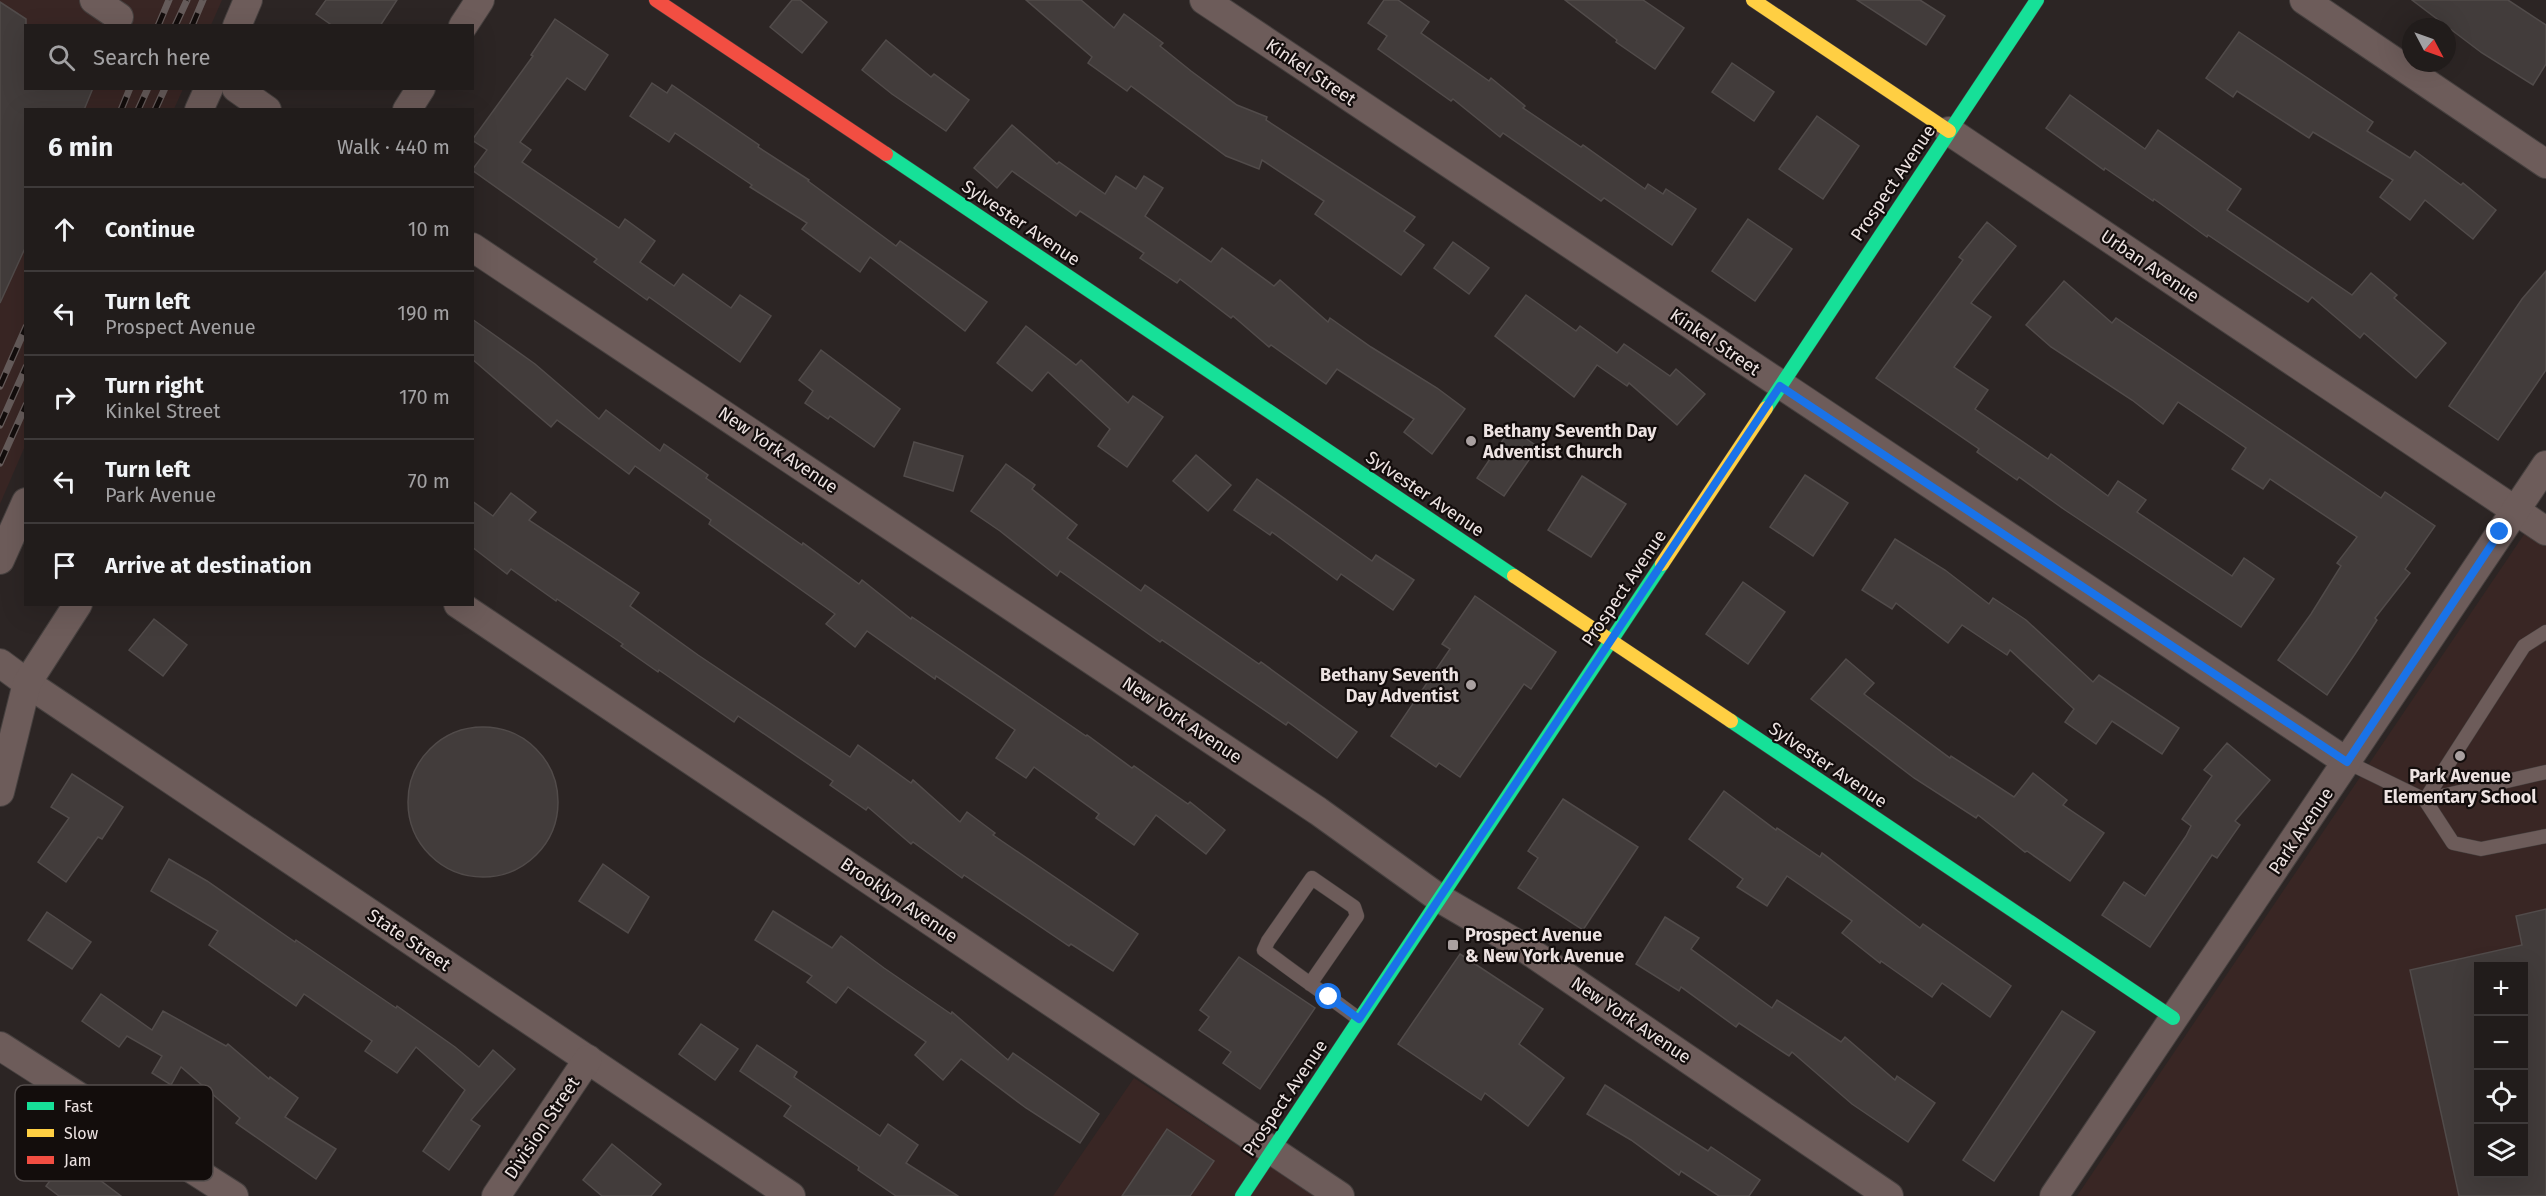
<!DOCTYPE html>
<html lang="en">
<head>
<meta charset="utf-8">
<style>
	:root { --surface:#211c1b; --page:#292524; --text:#f1f3f6; --muted:#a2a1a3; --line:#3e3a3a }
	body { margin:0; font-family:"Fira Sans",sans-serif; background:var(--page); color:var(--text) }
	.controls { position:absolute; right:18px; bottom:18px; display:grid; overflow:hidden; border-radius:0px; box-shadow:0 6px 24px #0002 }
	.controls button { width:54px; height:54px; display:grid; place-items:center; padding:0; border:0; border-bottom:2px solid var(--line); background:var(--surface); color:var(--text); font:30px sans-serif }
	.compass { position:absolute; left:2402px; top:18px; width:54px; height:54px; border-radius:50%; background:var(--surface); box-shadow:0 6px 24px #0002; rotate:131deg }
	.stop { position:absolute; width:18px; height:18px; margin:-14px; border:4px solid #1a73e8; border-radius:50%; background:#fff }
	.stop.end { background:#1a73e8; border-color:#fff; box-shadow:0 2px 6px #0008 }
	.list { margin:0; padding:0; list-style:none }
	h2 { display:flex; justify-content:space-between; align-items:center; height:78px; margin:0; padding:0 24px; font-size:26px }
	h2 small { font-size:20px; font-weight:400; color:var(--muted) }
	.list li { display:grid; grid-template-columns:39px 1fr auto; gap:18px; align-items:center; box-sizing:border-box; height:84px; padding:0 24px; border-top:2px solid var(--line) }
	.list b { display:block; font-size:22px; white-space:nowrap }
	.list p { margin:0; font-size:20px; white-space:nowrap; color:var(--muted) }
	.list em { font-size:20px; font-style:normal; color:var(--muted) }
	.icon { flex:none; width:33px; height:33px; fill:none; stroke:currentColor; stroke-width:2; stroke-linecap:round; stroke-linejoin:round }
	.map { position:relative; flex:none; width:2546px; height:1196px; overflow:hidden }
	.search { position:absolute; background:var(--surface); box-shadow:0 6px 24px #0002; left:24px; top:24px; width:450px; height:66px; display:flex; align-items:center; gap:15px; box-sizing:border-box; padding:0 21px; border-radius:0px; color:var(--muted); font-size:22px }
	.panel { position:absolute; background:var(--surface); box-shadow:0 6px 24px #0002; left:24px; top:108px; width:450px; height:498px; border-radius:0px }
	.map>svg:first-child { display:block }
</style>
</head>
<body>
<div class="map">
<svg width="2546" height="1196" viewBox="0 0 2546 1196">
	<rect width="100%" height="100%" fill="#2c2524"/>
	<g fill="#392624" fill-rule="evenodd">
		<polygon points="0,0 222,0 211,25 26,26 26,88 183,89 174,109 26,110 25,446 0,504"/>
		<path d="M2525,533L2546,546V1196H2077ZM2478,966H2524V1174H2478Z"/>
		<polygon points="1134,1078 1315,1196 1053,1196"/>
	</g>
	<g fill="#423c3b" stroke="#514b4a" stroke-width="1.5" fill-rule="evenodd">
		<polygon points="326,0 397,0 380,26 333,26 316,14"/>
		<polygon points="792,0 800,0 827,22 802,53 770,27"/>
		<polygon points="1026,0 1081,0 1114,28 1124,14 1163,43 1160,46 1191,71 1237,105 1267,117 1266,120 1415,217 1404,231 1424,245 1401,275 1315,214 1324,201 1262,160 1259,169 1226,156 1131,86 1127,91 1088,63 1092,57"/>
		<polygon points="1384,0 1398,0 1429,22 1421,33 1489,81 1491,78 1525,106 1523,108 1581,147 1583,145 1645,189 1648,184 1663,194 1666,189 1696,209 1672,245 1604,198 1601,201 1503,133 1500,137 1453,99 1451,101 1378,49 1387,36 1368,23"/>
		<polygon points="1565,0 1643,0 1684,28 1655,69 1616,42 1617,40"/>
		<polygon points="1857,0 1920,0 1945,16 1926,45"/>
		<polygon points="2412,0 2508,0 2546,25 2546,64 2533,85 2482,53"/>
		<polygon points="0,2 26,19 26,88 93,88 84,110 26,110 26,246 0,303"/>
		<polygon points="555,19 608,55 585,90 567,78 520,142 531,150 522,162 619,228 625,219 655,241 640,262 674,286 683,274 731,308 740,295 771,316 740,362 649,297 647,300 594,262 597,259 472,170 487,150 472,140 533,56 531,55"/>
		<polygon points="2239,32 2373,122 2367,131 2410,158 2415,151 2461,185 2463,183 2496,210 2473,239 2425,200 2410,220 2380,197 2393,180 2313,132 2309,138 2237,91 2233,97 2206,78"/>
		<polygon points="886,40 931,77 934,74 969,100 946,131 892,94 862,70"/>
		<polygon points="1732,63 1774,92 1754,121 1712,92"/>
		<polygon points="652,83 667,93 672,85 759,145 758,147 809,180 808,181 896,246 900,241 987,302 965,331 870,257 860,272 802,229 807,223 750,187 752,185 675,133 669,142 630,116"/>
		<polygon points="2070,95 2145,149 2158,130 2241,189 2227,210 2352,295 2371,273 2397,295 2394,298 2446,343 2416,378 2364,333 2360,338 2312,297 2308,302 2208,235 2207,237 2154,199 2153,201 2105,168 2104,170 2046,128"/>
		<polygon points="1817,116 1859,146 1823,199 1779,169"/>
		<polygon points="1012,125 1057,164 1059,162 1105,194 1116,176 1136,189 1144,176 1163,188 1145,216 1211,262 1222,248 1274,286 1280,280 1328,322 1330,318 1371,347 1437,388 1465,409 1432,454 1404,432 1414,419 1337,369 1326,384 1271,345 1269,347 1233,316 1231,318 1180,279 1177,283 1140,258 1144,253 1080,211 1076,216 1012,171 997,188 974,168"/>
		<polygon points="1748,219 1792,249 1755,301 1712,271"/>
		<polygon points="1987,222 2016,246 1971,303 1991,317 1954,367 1988,390 1975,409 2048,459 2051,454 2108,496 2118,481 2146,500 2137,512 2232,576 2244,558 2274,579 2241,627 2065,510 2019,477 2017,480 1977,452 1979,449 1876,378 1963,260 1959,257"/>
		<polygon points="1453,242 1489,268 1469,294 1434,268"/>
		<polygon points="2546,271 2546,370 2498,440 2449,406 2522,299"/>
		<polygon points="2064,281 2112,323 2116,318 2381,498 2385,492 2435,526 2405,569 2410,573 2375,618 2377,620 2355,654 2327,695 2278,660 2311,614 2341,566 2337,563 2357,537 2270,479 2263,489 2232,469 2246,448 2178,402 2163,424 2132,400 2051,347 2026,325"/>
		<polygon points="1526,295 1576,331 1580,326 1617,353 1624,344 1670,376 1676,369 1705,394 1677,425 1629,383 1627,386 1597,365 1574,397 1495,336"/>
		<polygon points="472,319 535,364 599,419 606,410 660,451 664,444 708,475 706,478 802,545 803,543 859,584 862,580 911,619 912,617 1086,736 1087,735 1132,768 1134,766 1188,804 1190,802 1225,830 1206,854 1156,815 1134,845 1096,818 1099,814 1034,767 1026,778 996,758 1015,730 936,676 935,679 867,631 855,647 826,624 835,614 709,524 711,520 635,466 629,474 557,420 551,427 472,359"/>
		<polygon points="1026,326 1076,365 1081,360 1128,403 1133,396 1163,417 1127,467 1098,446 1110,429 1048,372 1032,391 997,363"/>
		<polygon points="821,350 900,409 874,447 830,416 828,419 805,403 813,391 799,380"/>
		<polygon points="1511,428 1538,447 1504,496 1477,478"/>
		<polygon points="914,442 963,456 953,491 904,476"/>
		<polygon points="1196,455 1231,485 1208,511 1173,481"/>
		<polygon points="1006,464 1035,485 1032,489 1077,525 1067,538 1141,591 1145,585 1259,664 1261,662 1357,732 1337,758 1288,722 1286,725 1162,640 1160,642 1060,571 1057,576 1000,531 971,511"/>
		<polygon points="1805,475 1848,503 1813,556 1770,527"/>
		<polygon points="1582,476 1626,504 1591,557 1548,530"/>
		<polygon points="1257,479 1372,561 1376,555 1414,580 1393,610 1341,574 1337,580 1272,532 1270,535 1234,510"/>
		<polygon points="511,493 536,512 529,520 639,593 630,606 698,655 850,757 858,745 911,783 913,780 960,822 967,812 995,833 993,835 1138,934 1113,971 1071,944 1069,946 964,875 962,878 913,842 911,844 868,807 866,810 830,785 833,781 738,716 734,722 659,670 658,672 621,646 623,644 557,599 556,601 511,569 507,574 472,547 472,501 493,516"/>
		<polygon points="1895,539 1945,570 1989,604 1993,598 2026,620 2093,682 2099,675 2179,728 2162,754 2112,721 2096,744 2065,722 2074,709 2010,650 2007,655 1962,625 1948,643 1896,603 1892,609 1862,590"/>
		<polygon points="1743,582 1785,612 1748,664 1706,634"/>
		<polygon points="1475,596 1556,652 1531,689 1524,684 1460,777 1439,763 1436,767 1391,736 1450,649 1442,644"/>
		<polygon points="154,619 187,645 163,676 129,650"/>
		<polygon points="1846,659 1874,683 1864,694 1950,758 1951,756 2014,797 2033,773 2067,800 2063,805 2104,833 2070,881 2027,851 2025,852 1978,815 1976,818 1914,778 1811,699"/>
		<circle cx="483" cy="802" r="75"/>
		<polygon points="2227,743 2270,780 2235,821 2240,825 2217,858 2212,855 2150,947 2102,915 2124,882 2145,896 2186,836 2191,826 2182,819 2212,776 2204,770"/>
		<polygon points="72,774 123,807 102,839 98,837 66,882 38,862 69,818 51,807"/>
		<polygon points="1724,791 1776,830 1777,828 1820,857 1822,853 1920,928 1923,924 2011,986 1990,1017 1942,983 1932,997 1881,961 1880,963 1842,933 1852,921 1787,876 1767,906 1737,887 1743,879 1689,839"/>
		<polygon points="1563,799 1638,847 1583,930 1518,888 1538,858 1528,851"/>
		<polygon points="169,859 207,881 295,942 296,940 396,1008 397,1006 455,1047 479,1067 493,1050 515,1069 471,1120 480,1126 449,1170 423,1151 465,1090 416,1047 397,1073 365,1051 372,1041 304,994 296,1006 209,945 218,931 151,891"/>
		<polygon points="603,864 649,897 628,933 579,901"/>
		<path d="M2546,909V1196H2459L2410,970L2522,945L2516,916ZM2478,966H2523V1173H2478Z"/>
		<polygon points="773,911 832,948 841,936 884,968 951,1014 952,1012 1008,1060 1013,1053 1099,1114 1080,1143 1026,1108 961,1059 943,1080 915,1055 926,1042 848,987 836,1003 807,982 812,976 755,940"/>
		<polygon points="47,912 91,942 72,969 28,940"/>
		<polygon points="1665,917 1699,938 1691,949 1772,1008 1777,1000 1841,1042 1845,1037 1895,1080 1897,1076 1935,1103 1908,1142 1852,1104 1792,1052 1789,1056 1739,1023 1736,1027 1681,987 1679,991 1636,964"/>
		<polygon points="1460,954 1543,1009 1519,1044 1564,1078 1528,1126 1485,1093 1481,1100 1398,1044"/>
		<polygon points="1239,957 1315,1008 1260,1089 1223,1063 1231,1052 1199,1030 1209,1017 1200,1010"/>
		<polygon points="101,994 152,1030 163,1011 226,1046 228,1044 269,1079 270,1077 298,1098 285,1117 336,1149 316,1179 236,1123 240,1118 181,1067 171,1085 152,1073 162,1056 127,1036 119,1047 82,1021"/>
		<polygon points="2062,1011 2095,1032 1994,1181 1963,1160"/>
		<polygon points="701,1024 738,1049 715,1080 679,1054"/>
		<polygon points="757,1045 797,1072 794,1077 880,1136 888,1124 918,1145 906,1163 958,1196 896,1196 858,1170 859,1167 784,1116 791,1106 740,1071"/>
		<polygon points="1605,1085 1708,1151 1711,1147 1760,1180 1749,1196 1719,1196 1681,1171 1679,1175 1631,1140 1587,1114"/>
		<polygon points="1167,1129 1214,1161 1190,1196 1122,1196"/>
		<polygon points="612,1144 661,1184 651,1196 602,1196 583,1180"/>
		<polygon points="68,1156 121,1196 59,1196 46,1186"/>
	</g>
	<g fill="none" stroke-linecap="round" stroke-linejoin="round">
		<defs>
			<g id="lane">
				<polyline points="2347,762 2425,800 2453,843 2481,849 2546,836"/>
				<polyline points="2425,800 2524,646 2546,632"/>
				<polyline points="2425,800 2546,772"/>
				<path d="M1310,984L1357,916L1354,907L1312,878L1268,941L1264,950C1286,966 1307,982 1329,997L1359,1019"/>
			</g>
			<g id="street">
				<polyline points="94,0 119,17"/>
				<polyline points="1204,0 2347,762"/>
				<polyline points="2304,0 2546,164"/>
				<polyline points="237,26 248,0"/>
				<polyline points="463,26 480,0"/>
				<polyline points="236,88 267,110"/>
				<polyline points="199,110 209,88"/>
				<polyline points="407,110 421,88"/>
				<polyline points="1949,131 2546,531"/>
				<polyline points="472,247 1318,811 1439,898 1523,947 1889,1196"/>
				<polyline points="0,560 26,502"/>
				<polyline points="458,604 1340,1196"/>
				<polyline points="0,663 27,683 791,1196"/>
				<polyline points="0,792 27,683 78,604"/>
				<polyline points="0,1046 234,1196"/>
				<polyline points="496,1196 588,1059"/>
				<polyline points="2054,1196 2546,465"/>
			</g>
			<g id="fast">
				<polyline points="886,154 1514,576"/>
				<polyline points="1766,408 2037,0"/>
				<polyline points="1731,721 2173,1018"/>
				<polyline points="1242,1196 1662,564"/>
			</g>
			<g id="slow">
				<polyline points="1753,0 1949,131"/>
				<polyline points="1662,564 1766,408"/>
				<polyline points="1514,576 1731,721"/>
			</g>
			<polyline id="jam" points="656,0 886,154"/>
		</defs>
		<use href="#lane" stroke="#46403f" stroke-width="15"/>
		<use href="#street" stroke="#46403f" stroke-width="30"/>
		<use href="#fast" stroke="#46403f" stroke-width="15"/>
		<use href="#slow" stroke="#46403f" stroke-width="15"/>
		<use href="#jam" stroke="#46403f" stroke-width="15"/>
		<use href="#lane" stroke="#6d5c5a" stroke-width="14"/>
		<use href="#street" stroke="#6d5c5a" stroke-width="28"/>
		<use href="#fast" stroke="#16e098" stroke-width="14"/>
		<use href="#slow" stroke="#ffcf43" stroke-width="14"/>
		<use href="#jam" stroke="#f24e42" stroke-width="14"/>
		<defs>
			<g id="rail">
				<polyline points="158,26 169,0"/>
				<polyline points="175,26 187,0"/>
				<polyline points="192,26 203,0"/>
				<polyline points="121,110 130,88"/>
				<polyline points="138,110 148,88"/>
				<polyline points="155,110 165,88"/>
				<polyline points="0,386 26,327"/>
				<polyline points="0,425 26,367"/>
				<polyline points="0,463 26,405"/>
			</g>
		</defs>
		<use href="#rail" stroke="#655b5a" stroke-width="7"/>
		<use href="#rail" stroke="#130d0c" stroke-width="4.5" stroke-dasharray="14" stroke-linecap="butt"/>
	</g>
	<g fill="none" stroke-linecap="round" stroke-linejoin="round">
		<polyline stroke="#1a73e8" stroke-width="8" points="1329,997 1359,1019 1780,386 2347,762 2500,532"/>
	</g>
	<g fill="#a9a0a0" stroke="#130d0c" stroke-width="2">
		<circle cx="1471" cy="441" r="6"/>
		<circle cx="1471" cy="685" r="6"/>
		<circle cx="2460" cy="756" r="6"/>
		<rect x="1447" y="939" width="12" height="12" rx="3"/>
	</g>
	<g text-anchor="middle" dominant-baseline="central" stroke-width="4.5" stroke-linejoin="round" paint-order="stroke">
		<g font-size="18" fill="#ede3e2" stroke="#130d0c">
			<text transform="translate(1311 72) rotate(34)">Kinkel Street</text>
			<text transform="translate(1893 183) rotate(-56)">Prospect Avenue</text>
			<text transform="translate(1021 223) rotate(34)">Sylvester Avenue</text>
			<text transform="translate(2150 266) rotate(34)">Urban Avenue</text>
			<text transform="translate(1715 342) rotate(34)">Kinkel Street</text>
			<text transform="translate(778 450) rotate(34)">New York Avenue</text>
			<text transform="translate(1425 494) rotate(34)">Sylvester Avenue</text>
			<text transform="translate(1624 588) rotate(-56)">Prospect Avenue</text>
			<text transform="translate(1182 720) rotate(34)">New York Avenue</text>
			<text transform="translate(1828 765) rotate(34)">Sylvester Avenue</text>
			<text transform="translate(2301 831) rotate(-56)">Park Avenue</text>
			<text transform="translate(899 900) rotate(34)">Brooklyn Avenue</text>
			<text transform="translate(409 940) rotate(34)">State Street</text>
			<text transform="translate(1631 1020) rotate(34)">New York Avenue</text>
			<text transform="translate(1285 1098) rotate(-56)">Prospect Avenue</text>
			<text transform="translate(542 1128) rotate(-56)">Division Street</text>
		</g>
		<g font-size="18" font-weight="bold" fill="#ede3e2" stroke="#130d0c" text-anchor="start">
			<text x="1483" y="431">Bethany Seventh Day<tspan x="1483" dy="21">Adventist Church</tspan></text>
			<text x="1459" y="675" text-anchor="end">Bethany Seventh<tspan x="1459" dy="21">Day Adventist</tspan></text>
			<text x="2460" y="776" text-anchor="middle">Park Avenue<tspan x="2460" dy="21">Elementary School</tspan></text>
			<text x="1465" y="935">Prospect Avenue<tspan x="1465" dy="21">&amp; New York Avenue</tspan></text>
		</g>
	</g>
	<rect x="15" y="1085" width="198" height="96" rx="9" fill="#130d0c" stroke="#544d4c" stroke-width="1.5"/>
	<rect x="27" y="1102" width="27" height="8" fill="#16e098"/>
	<rect x="27" y="1129" width="27" height="8" fill="#ffcf43"/>
	<rect x="27" y="1156" width="27" height="8" fill="#f24e42"/>
	<g font-size="16" fill="#ede3e2">
		<text x="64" y="1112">Fast</text>
		<text x="64" y="1139">Slow</text>
		<text x="64" y="1166">Jam</text>
	</g>
</svg>
<div class="controls">
<button>+</button>
<button>−</button>
<button><svg class="icon" aria-label="locate" viewBox="0 0 24 24"><circle cx="12" cy="12" r="6"/><path d="M12 2v4M12 18v4M2 12h4M18 12h4"/></svg></button>
<button><svg class="icon" aria-label="layers" viewBox="0 0 24 24"><path d="M12 4l9 5-9 5-9-5zM3 14l9 5 9-5"/></svg></button>
</div>
<svg class="compass" viewBox="-18 -18 36 36"><path d="M0-13l5 13h-10z" fill="#e53935"/><path d="M0 13l5-13h-10z" fill="#a2a1a3"/></svg>
<div class="stop" style="left:1329px;top:997px"></div>
<div class="stop end" style="left:2500px;top:532px"></div>
<div class="search"><svg class="icon" aria-label="search" viewBox="0 0 24 24"><circle cx="10" cy="10" r="6"/><path d="M15 15l6 6"/></svg>Search here</div>
<section class="panel">
<h2>6 min<small>Walk · 440 m</small></h2>
<ul class="list">
<li><svg class="icon" aria-label="ahead" viewBox="0 0 24 24"><path d="M12 20V5M6 11l6-6 6 6"/></svg><div><b>Continue</b></div><em>10 m</em></li>
<li><svg class="icon" aria-label="left" viewBox="0 0 24 24"><path d="M17 20v-9H6M10 6l-5 5 5 5"/></svg><div><b>Turn left</b><p>Prospect Avenue</p></div><em>190 m</em></li>
<li><svg class="icon" aria-label="right" viewBox="0 0 24 24"><path d="M7 20v-9h11M14 6l5 5-5 5"/></svg><div><b>Turn right</b><p>Kinkel Street</p></div><em>170 m</em></li>
<li><svg class="icon" aria-label="left" viewBox="0 0 24 24"><path d="M17 20v-9H6M10 6l-5 5 5 5"/></svg><div><b>Turn left</b><p>Park Avenue</p></div><em>70 m</em></li>
<li><svg class="icon" aria-label="arrive" viewBox="0 0 24 24"><path d="M6 21V4h12l-3 4 3 4H6"/></svg><div><b>Arrive at destination</b></div></li>
</ul>
</section>
</div>
</body>
</html>
